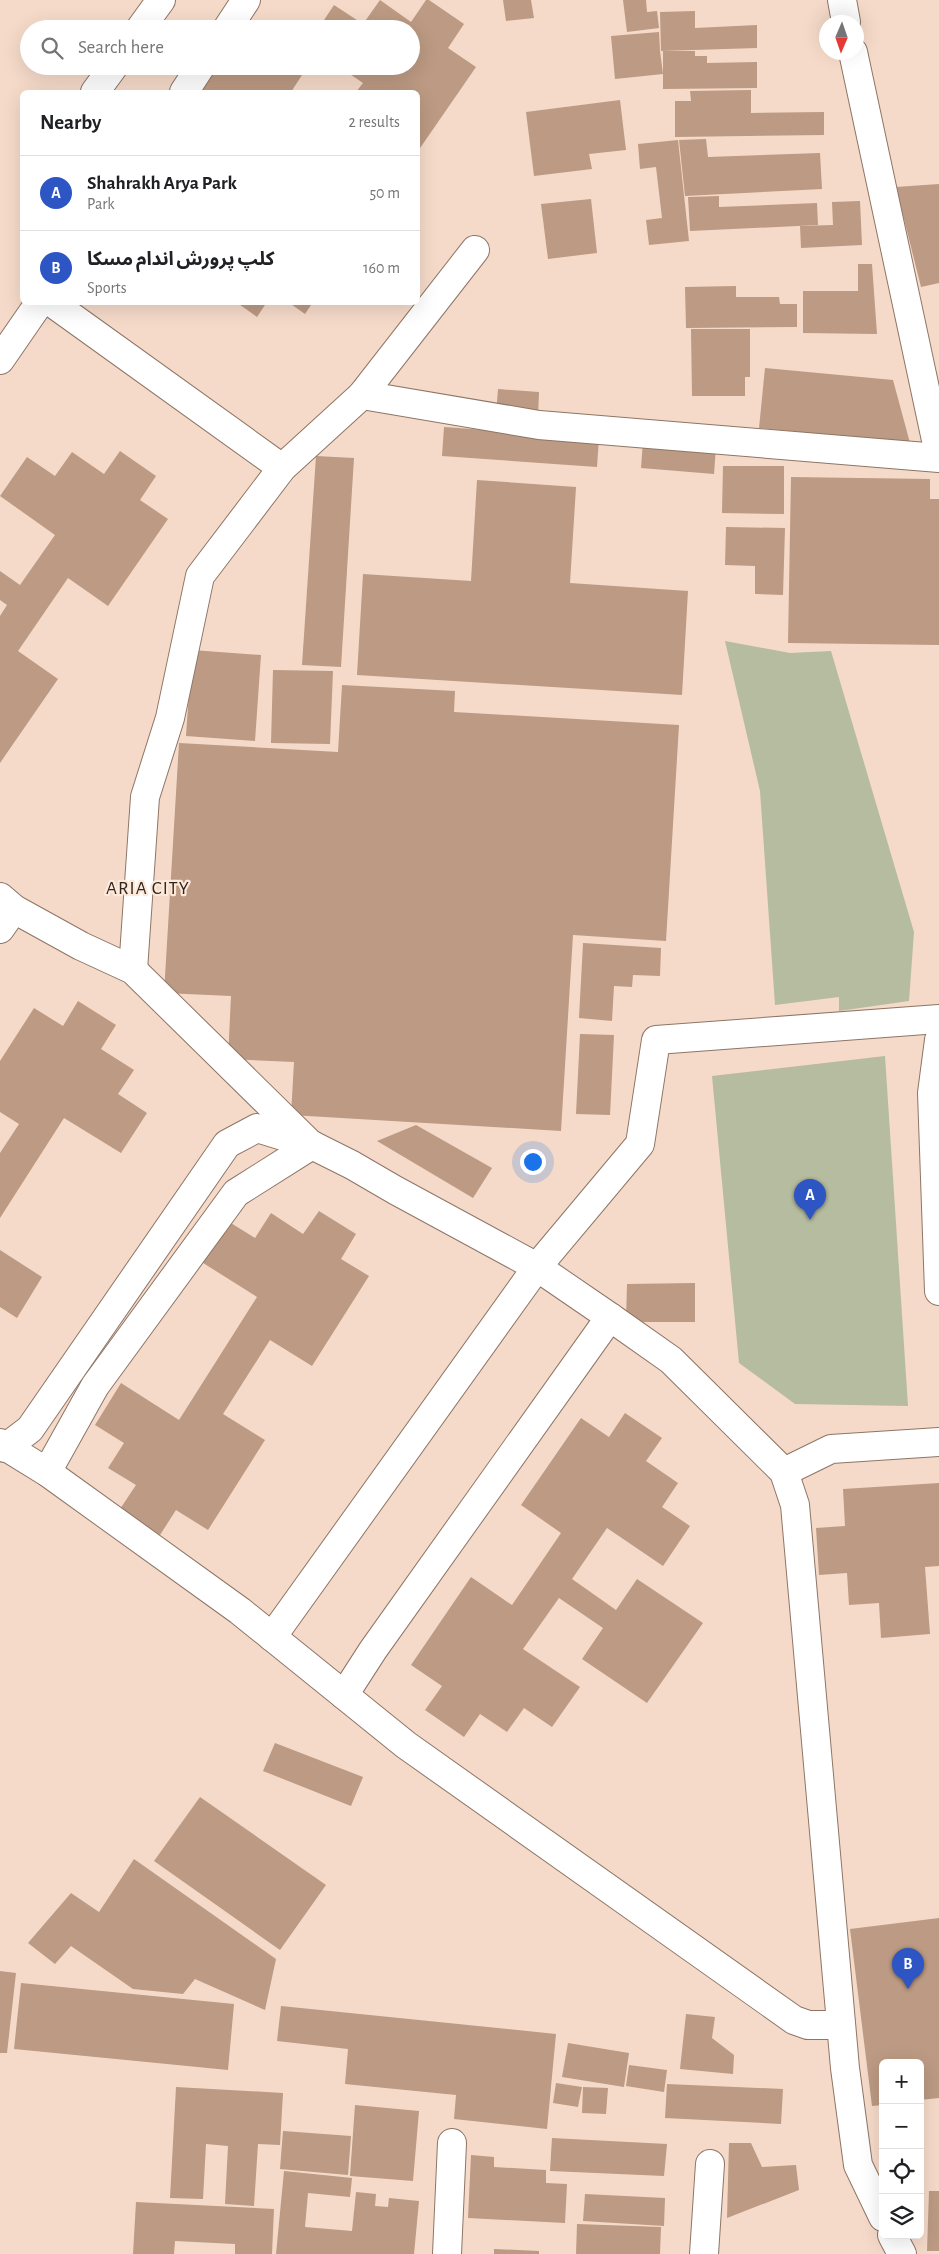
<!DOCTYPE html>
<html lang="en">
<head>
<meta charset="utf-8">
<style>
	:root { --surface:#fff; --page:#f2f2f2; --text:#202124; --muted:#757577; --line:#e0e0e0; --accent:#2d55c4 }
	body { margin:0; font-family:"Alegreya Sans","Noto Sans Arabic",sans-serif; background:var(--page); color:var(--text) }
	.controls { position:absolute; right:15px; bottom:15px; display:grid; overflow:hidden; border-radius:8px; box-shadow:0 5px 20px #0002 }
	.controls button { width:45px; height:45px; display:grid; place-items:center; padding:0; border:0; border-bottom:1px solid var(--line); background:var(--surface); color:var(--text); font:25px sans-serif }
	.compass { position:absolute; left:819px; top:15px; width:45px; height:45px; border-radius:50%; background:var(--surface); box-shadow:0 5px 20px #0002; rotate:182deg }
	.you { position:absolute; left:532px; top:1161px; width:18px; height:18px; margin:-12px; border:4px solid #fff; border-radius:50%; background:#1a73e8; box-shadow:0 0 0 8px #1a73e833 }
	.badge { display:grid; place-items:center; width:32px; height:32px; border-radius:50%; background:var(--accent); color:#fff; font-size:16px; font-weight:700 }
	.pin { position:absolute; translate:-50% -41px; filter:drop-shadow(0 1px 2px #0008) }
	.pin::after { content:''; position:absolute; top:26px; width:18px; height:15px; background:inherit; clip-path:polygon(0 0,100% 0,50% 100%) }
	.list { margin:0; padding:0; list-style:none }
	h2 { display:flex; justify-content:space-between; align-items:center; height:65px; margin:0; padding:0 20px; font-size:21px }
	h2 small { font-size:16px; font-weight:400; color:var(--muted) }
	.list li { display:grid; grid-template-columns:32px 1fr auto; gap:15px; align-items:center; box-sizing:border-box; height:75px; padding:0 20px; border-top:1px solid var(--line) }
	.list b { display:block; font-size:19px; white-space:nowrap }
	.list p { margin:0; font-size:16px; white-space:nowrap; color:var(--muted) }
	.list em { font-size:16px; font-style:normal; color:var(--muted) }
	.icon { flex:none; width:28px; height:28px; fill:none; stroke:currentColor; stroke-width:2; stroke-linecap:round; stroke-linejoin:round }
	.map { position:relative; flex:none; width:939px; height:2254px; overflow:hidden }
	.search { position:absolute; background:var(--surface); box-shadow:0 5px 20px #0002; left:20px; top:20px; width:400px; height:55px; display:flex; align-items:center; gap:12px; box-sizing:border-box; padding:0 18px; border-radius:28px; color:var(--muted); font-size:19px }
	.panel { position:absolute; background:var(--surface); box-shadow:0 5px 20px #0002; left:20px; top:90px; width:400px; height:215px; border-radius:8px }
	.map>svg:first-child { display:block }
</style>
</head>
<body>
<div class="map">
<svg width="939" height="2254" viewBox="0 0 939 2254">
	<rect width="100%" height="100%" fill="#f5dac9"/>
	<g fill="#b5bc9f">
		<polygon points="725,641 790,653 831,651 914,932 909,1001 839,1011 839,997 775,1005 760,791"/>
		<polygon points="885,1056 908,1406 795,1404 739,1363 712,1076"/>
	</g>
	<g fill="#bc9a83">
		<polygon points="380,0 411,22 426,0 429,0 464,24 448,48 476,67 418,151 418,92 356,92 363,83 338,66 411,66 411,29 318,29 334,5 363,24"/>
		<polygon points="503,0 531,0 534,18 506,21"/>
		<polygon points="623,0 646,0 647,12 657,11 659,28 627,32"/>
		<polygon points="695,11 695,28 757,25 757,48 661,51 660,12"/>
		<polygon points="659,32 660,51 659,51 660,51 663,74 615,79 611,36"/>
		<polygon points="663,51 695,51 695,56 707,56 707,63 757,62 757,88 663,89"/>
		<polygon points="213,66 295,66 304,72 291,92 195,92"/>
		<polygon points="751,90 751,113 824,112 824,135 675,137 675,101 691,101 690,91"/>
		<polygon points="620,100 626,150 589,154 592,169 534,176 526,112"/>
		<polygon points="706,139 708,157 820,153 822,189 685,196 679,140"/>
		<polygon points="678,140 689,241 649,245 646,220 662,218 656,167 640,169 638,144"/>
		<polygon points="939,184 939,283 921,287 896,187"/>
		<polygon points="719,196 719,207 817,203 818,225 690,231 688,197"/>
		<polygon points="591,199 597,253 548,259 541,204"/>
		<polygon points="860,201 862,245 801,248 800,226 833,225 832,202"/>
		<polygon points="858,264 872,264 877,334 803,333 803,291 858,291"/>
		<polygon points="736,286 736,297 779,297 780,304 797,304 797,327 686,328 685,287"/>
		<polygon points="236,302 267,302 257,317"/>
		<polygon points="288,302 313,302 305,314"/>
		<polygon points="691,329 750,329 750,377 745,377 745,396 692,396"/>
		<polygon points="765,368 893,380 910,443 759,428"/>
		<polygon points="498,389 539,392 538,418 496,415"/>
		<polygon points="444,427 599,438 597,467 442,456"/>
		<polygon points="643,441 716,447 714,474 641,468"/>
		<polygon points="120,451 156,476 140,500 168,519 108,606 68,578 18,651 58,679 0,763 0,616 7,605 0,600 0,571 20,585 55,535 0,496 27,457 55,476 72,452 104,474"/>
		<polygon points="316,456 354,458 341,667 302,665"/>
		<polygon points="723,466 784,466 784,514 722,513"/>
		<polygon points="791,477 930,479 930,499 939,499 939,645 788,643"/>
		<polygon points="477,480 576,487 570,583 688,591 682,695 357,675 363,574 471,581"/>
		<polygon points="726,527 785,528 783,595 755,594 755,566 725,565"/>
		<polygon points="192,650 261,655 255,741 186,736"/>
		<polygon points="273,670 333,671 330,744 271,743"/>
		<polygon points="342,685 455,691 454,712 679,725 666,941 573,935 561,1131 291,1115 294,1062 228,1059 231,996 164,993 179,743 338,752"/>
		<polygon points="583,943 661,948 660,976 633,975 632,987 614,986 612,1021 579,1018"/>
		<polygon points="78,1001 116,1025 101,1049 134,1070 118,1094 147,1113 121,1153 64,1118 0,1218 0,1153 19,1124 0,1112 0,1061 34,1008 63,1026"/>
		<polygon points="580,1034 614,1035 610,1115 576,1114"/>
		<polygon points="416,1125 492,1168 473,1198 377,1141"/>
		<polygon points="319,1211 356,1234 341,1259 369,1276 312,1366 270,1340 223,1414 265,1440 208,1530 176,1510 160,1535 120,1509 136,1485 108,1468 124,1443 95,1425 121,1383 179,1420 257,1297 200,1261 226,1220 255,1238 271,1213 303,1234"/>
		<polygon points="0,1250 42,1277 17,1318 0,1307"/>
		<polygon points="695,1283 695,1322 626,1322 627,1284"/>
		<polygon points="625,1413 662,1438 646,1461 678,1483 662,1507 690,1526 663,1566 607,1528 572,1579 616,1610 637,1579 703,1623 647,1703 582,1659 603,1628 559,1598 523,1649 580,1687 552,1727 524,1708 507,1732 480,1714 464,1737 425,1710 442,1686 411,1665 471,1577 512,1605 561,1533 521,1505 581,1418 609,1437"/>
		<polygon points="939,1483 939,1566 925,1567 930,1634 881,1638 879,1603 849,1605 847,1573 819,1575 816,1528 845,1526 843,1489"/>
		<polygon points="275,1743 363,1777 351,1806 263,1771"/>
		<polygon points="200,1797 326,1885 280,1950 154,1861"/>
		<polygon points="134,1859 276,1959 265,2010 195,1979 183,1994 133,1989 71,1946 55,1964 28,1943 71,1893 99,1912"/>
		<polygon points="939,1918 939,2098 920,2100 920,2063 883,2063 883,2105 872,2106 850,1929"/>
		<polygon points="0,1971 16,1973 7,2053 0,2053"/>
		<polygon points="21,1983 234,2004 228,2070 14,2049"/>
		<polygon points="281,2006 556,2034 547,2129 454,2119 456,2095 345,2084 348,2049 277,2041"/>
		<polygon points="686,2014 715,2017 712,2038 734,2055 733,2074 680,2069"/>
		<polygon points="568,2043 629,2053 624,2087 562,2077"/>
		<polygon points="629,2065 667,2070 664,2092 626,2086"/>
		<polygon points="556,2083 582,2087 578,2107 553,2103"/>
		<polygon points="667,2084 783,2089 781,2124 665,2118"/>
		<polygon points="176,2087 283,2093 280,2145 258,2144 254,2206 225,2204 228,2146 206,2144 203,2199 170,2198"/>
		<polygon points="583,2087 608,2088 606,2114 582,2113"/>
		<polygon points="355,2105 419,2111 413,2181 350,2176"/>
		<polygon points="283,2131 351,2136 348,2175 280,2169"/>
		<polygon points="552,2138 667,2144 664,2176 550,2171"/>
		<polygon points="729,2143 751,2143 762,2167 796,2165 799,2190 727,2218"/>
		<polygon points="471,2155 494,2157 494,2167 546,2170 546,2183 567,2184 565,2223 468,2218"/>
		<polygon points="284,2171 352,2178 350,2197 308,2193 305,2227 352,2231 356,2192 376,2194 375,2206 388,2207 389,2198 419,2201 414,2254 276,2254"/>
		<polygon points="929,2191 939,2191 939,2251 927,2251"/>
		<polygon points="585,2194 665,2198 664,2226 583,2221"/>
		<polygon points="136,2202 274,2209 272,2254 235,2254 235,2244 175,2241 174,2254 133,2254"/>
		<polygon points="577,2224 661,2227 660,2254 576,2254"/>
		<polygon points="494,2249 539,2251 539,2254 494,2254"/>
	</g>
	<g fill="none" stroke-linecap="round" stroke-linejoin="round">
		<defs>
			<g id="minor">
				<polyline points="842,0 846,22"/>
				<polyline points="140,29 161,0"/>
				<polyline points="227,29 246,0"/>
				<polyline points="853,52 939,454"/>
				<polyline points="95,92 114,66"/>
				<polyline points="184,92 201,66"/>
				<polyline points="51,302 282,468"/>
				<polyline points="0,360 40,302"/>
				<polyline points="362,395 539,425 939,458"/>
				<polyline points="0,897 14,909 81,946 133,970 307,1141"/>
				<polyline points="0,929 14,909"/>
				<polyline points="133,970 145,797 170,718 200,576 282,468 362,395 475,250"/>
				<polyline points="939,1040 932,1093 939,1291"/>
				<polyline points="0,1443 47,1472 240,1611 406,1745 794,2020 808,2025 841,2025"/>
				<polyline points="5,1448 30,1429 227,1144 257,1128 312,1145 352,1165 395,1190 537,1267 610,1317 671,1360 784,1472 795,1505 845,2068 858,2165 883,2217"/>
				<polyline points="47,1472 95,1386 236,1193 312,1145"/>
				<polyline points="784,1472 831,1449 939,1442"/>
				<polyline points="272,1637 537,1267 640,1144 656,1040 939,1019"/>
				<polyline points="344,1695 373,1650 610,1317"/>
				<polyline points="892,2235 902,2254"/>
				<polyline points="447,2254 452,2143"/>
				<polyline points="704,2254 710,2164"/>
			</g>
		</defs>
		<use href="#minor" stroke="#8e7566" stroke-width="30"/>
		<use href="#minor" stroke="#fff" stroke-width="28"/>
	</g>
	<g text-anchor="middle" dominant-baseline="central" stroke-width="4.5" stroke-linejoin="round" paint-order="stroke">
		<g font-size="19" letter-spacing="1" fill="#2f261f" stroke="#fee8da">
			<text x="148" y="888">ARIA CITY</text>
		</g>
	</g>
</svg>
<div class="controls">
<button>+</button>
<button>−</button>
<button><svg class="icon" aria-label="locate" viewBox="0 0 24 24"><circle cx="12" cy="12" r="6"/><path d="M12 2v4M12 18v4M2 12h4M18 12h4"/></svg></button>
<button><svg class="icon" aria-label="layers" viewBox="0 0 24 24"><path d="M12 4l9 5-9 5-9-5zM3 14l9 5 9-5"/></svg></button>
</div>
<svg class="compass" viewBox="-18 -18 36 36"><path d="M0-13l5 13h-10z" fill="#e53935"/><path d="M0 13l5-13h-10z" fill="#757577"/></svg>
<div class="you"></div>
<div class="pin badge" style="left:810px;top:1220px">A</div>
<div class="pin badge" style="left:908px;top:1989px">B</div>
<div class="search"><svg class="icon" aria-label="search" viewBox="0 0 24 24"><circle cx="10" cy="10" r="6"/><path d="M15 15l6 6"/></svg>Search here</div>
<section class="panel">
<h2>Nearby<small>2 results</small></h2>
<ul class="list">
<li><span class="badge">A</span><div><b>Shahrakh Arya Park</b><p>Park</p></div><em>50 m</em></li>
<li><span class="badge">B</span><div><b>کلپ پرورش اندام مسکا</b><p>Sports</p></div><em>160 m</em></li>
</ul>
</section>
</div>
</body>
</html>
